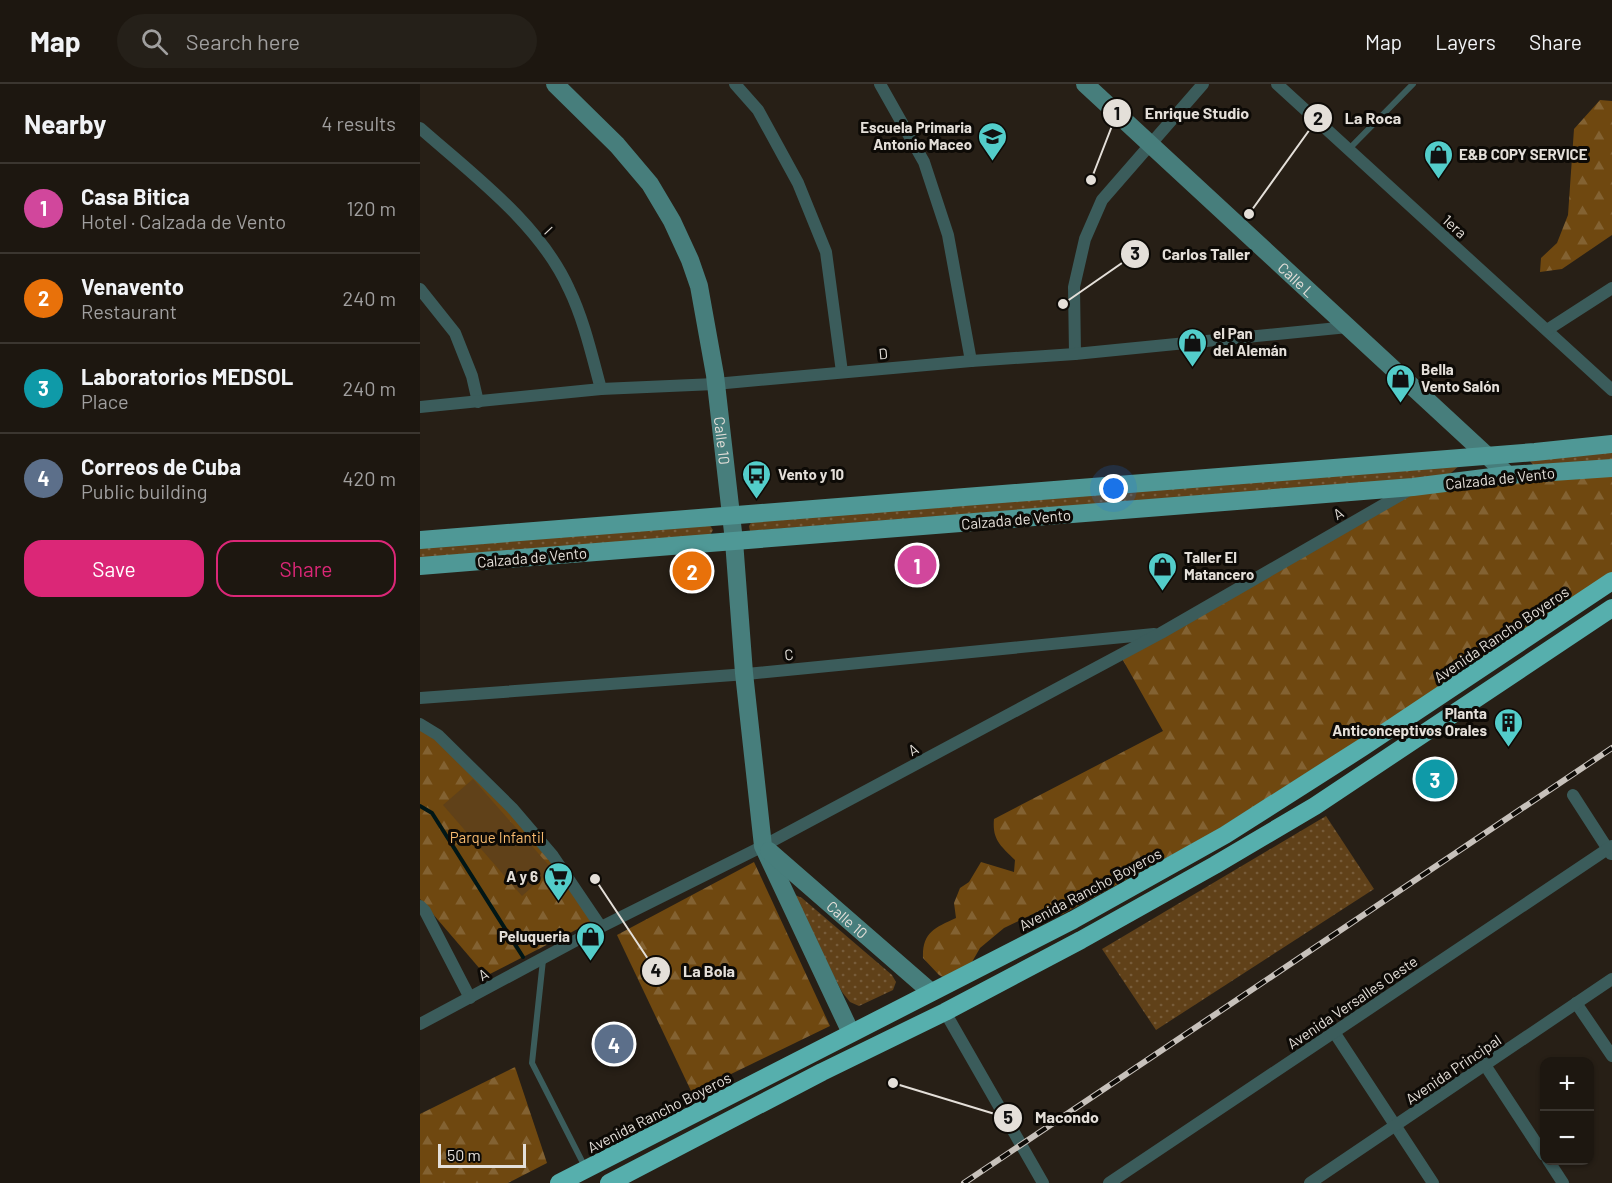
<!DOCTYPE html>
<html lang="en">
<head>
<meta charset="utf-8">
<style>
	:root { --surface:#1d1710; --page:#252019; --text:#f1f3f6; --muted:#a09f9f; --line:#3b3630; --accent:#db2777 }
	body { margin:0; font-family:Barlow,sans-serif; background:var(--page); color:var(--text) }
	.controls { position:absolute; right:18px; bottom:18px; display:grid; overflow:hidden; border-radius:12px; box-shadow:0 2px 4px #0004 }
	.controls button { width:54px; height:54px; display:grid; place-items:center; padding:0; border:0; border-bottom:2px solid var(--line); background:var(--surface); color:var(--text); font:30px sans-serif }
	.scale { position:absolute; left:18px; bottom:15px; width:88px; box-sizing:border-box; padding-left:6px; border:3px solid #e4dfd9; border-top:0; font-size:16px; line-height:21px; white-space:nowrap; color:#e4dfd9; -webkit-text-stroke:4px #0d0a06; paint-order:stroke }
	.you { position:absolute; left:694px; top:405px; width:21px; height:21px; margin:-15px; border:4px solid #fff; border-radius:50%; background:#1a73e8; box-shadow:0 0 0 9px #1a73e833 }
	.badge { display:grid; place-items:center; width:39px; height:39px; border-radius:50%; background:var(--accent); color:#fff; font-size:20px; font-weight:700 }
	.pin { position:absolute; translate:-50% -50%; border:3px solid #fff; box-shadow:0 2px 6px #0006 }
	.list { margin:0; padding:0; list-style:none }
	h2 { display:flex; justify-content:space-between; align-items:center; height:78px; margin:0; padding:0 24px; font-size:26px }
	h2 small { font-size:20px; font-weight:400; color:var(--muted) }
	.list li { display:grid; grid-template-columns:39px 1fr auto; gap:18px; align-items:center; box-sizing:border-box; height:90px; padding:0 24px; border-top:2px solid var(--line) }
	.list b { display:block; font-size:22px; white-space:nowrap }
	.list p { margin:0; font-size:20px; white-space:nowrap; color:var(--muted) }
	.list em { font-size:20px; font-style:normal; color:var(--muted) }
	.actions { display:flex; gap:12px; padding:18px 24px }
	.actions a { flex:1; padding:14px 0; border:2px solid var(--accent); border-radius:18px; text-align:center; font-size:21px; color:var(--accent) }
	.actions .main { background:var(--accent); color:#fff }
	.icon { flex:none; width:33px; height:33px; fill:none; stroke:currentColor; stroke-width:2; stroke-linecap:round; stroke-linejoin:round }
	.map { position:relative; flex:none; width:1192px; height:1099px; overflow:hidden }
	header { display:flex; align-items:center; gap:36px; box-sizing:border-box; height:84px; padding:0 30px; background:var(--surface); border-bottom:2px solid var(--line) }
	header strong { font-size:28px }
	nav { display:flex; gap:33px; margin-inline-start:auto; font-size:21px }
	.search { width:420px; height:54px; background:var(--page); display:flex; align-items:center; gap:15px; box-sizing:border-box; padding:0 21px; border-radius:33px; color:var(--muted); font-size:22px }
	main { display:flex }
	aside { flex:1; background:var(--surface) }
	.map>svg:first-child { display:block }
</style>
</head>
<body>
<header>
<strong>Map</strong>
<div class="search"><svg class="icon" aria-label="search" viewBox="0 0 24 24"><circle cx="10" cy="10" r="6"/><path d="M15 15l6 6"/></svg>Search here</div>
<nav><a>Map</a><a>Layers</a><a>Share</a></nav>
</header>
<main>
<aside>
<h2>Nearby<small>4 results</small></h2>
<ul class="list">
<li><span class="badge" style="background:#d1479c">1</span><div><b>Casa Bitica</b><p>Hotel · Calzada de Vento</p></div><em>120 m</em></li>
<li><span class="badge" style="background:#e8710a">2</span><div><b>Venavento</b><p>Restaurant</p></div><em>240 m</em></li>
<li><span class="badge" style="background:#0f9aa8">3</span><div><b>Laboratorios MEDSOL</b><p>Place</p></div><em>240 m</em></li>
<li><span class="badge" style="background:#5c6f8a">4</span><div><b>Correos de Cuba</b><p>Public building</p></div><em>420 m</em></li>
</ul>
<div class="actions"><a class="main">Save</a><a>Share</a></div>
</aside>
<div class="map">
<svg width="1192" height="1099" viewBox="0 0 1192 1099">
	<defs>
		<pattern id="grass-dots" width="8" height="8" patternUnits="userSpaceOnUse" patternTransform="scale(1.5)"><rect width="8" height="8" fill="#604119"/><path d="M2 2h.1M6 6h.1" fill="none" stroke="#775c3a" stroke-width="1.8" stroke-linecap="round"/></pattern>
		<pattern id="forest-firs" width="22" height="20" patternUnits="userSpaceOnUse" patternTransform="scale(1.5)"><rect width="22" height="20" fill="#6f4810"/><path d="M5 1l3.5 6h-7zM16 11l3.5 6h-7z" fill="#836232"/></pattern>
	</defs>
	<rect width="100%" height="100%" fill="#271f16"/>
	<g fill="url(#grass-dots)">
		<polygon points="1192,364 1192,376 1114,382 1109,376"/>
		<polygon points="1042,379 1031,389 1019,393 330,447 329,442 332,437"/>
		<polygon points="289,440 293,446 289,453 0,477 0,463"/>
		<polygon points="906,732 954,805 736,946 682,865"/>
		<polygon points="375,811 382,814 472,891 476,898 473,906 439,922 430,918 422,908 375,816"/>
	</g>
	<g fill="url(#forest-firs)">
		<polygon points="1180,16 1192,17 1192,151 1142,185 1120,188 1121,174 1137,159 1148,131 1154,45"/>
		<path d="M1192,384V495L792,749L641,831L625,824L584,844L560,864L552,878L525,894L519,891L503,874C502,849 514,844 536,834L534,819L540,804L549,798L561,778L594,788L595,776C581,762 572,756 574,735L743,647L700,571L993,403Z"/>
		<polygon points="0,638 57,684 181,833 66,892 0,815"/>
		<polygon points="334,778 410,942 272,1009 197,851"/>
		<polygon points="95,983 127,1079 88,1099 0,1099 0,1030"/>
	</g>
	<polygon fill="#604119" points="53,695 132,785 102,812 23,721"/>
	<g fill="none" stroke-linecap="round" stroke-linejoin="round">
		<polyline stroke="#001616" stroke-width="4" points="0,722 12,729 103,873"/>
		<g stroke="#3b5c5b" stroke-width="6">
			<polyline points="929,65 993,0"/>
			<polyline points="123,876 112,979 165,1083"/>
		</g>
		<g stroke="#3b5c5b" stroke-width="12">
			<polyline points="315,0 338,26 378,99 406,168 422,288"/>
			<polyline points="460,0 504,78 528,151 551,277"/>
			<polyline points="857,0 1192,306"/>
			<path d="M0,44C52,90 120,140 149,205C164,236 172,272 181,305"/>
			<polyline points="0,205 35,249 52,292 58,318"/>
			<polyline points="1127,246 1192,204"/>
			<polyline points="655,270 654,203 665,155 682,116 783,0"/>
			<polyline points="0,323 181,305 295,300 551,277 655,270 928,243"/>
			<polyline points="0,614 327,590 734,550"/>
			<polyline points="0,640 18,651 92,724 133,772 181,843"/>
			<polyline points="1153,711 1191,770"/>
			<polyline points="0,822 5,827 50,914"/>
			<polyline points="1156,919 1192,972"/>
			<polyline points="525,928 623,1099"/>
			<polyline points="0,940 181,843 343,762 741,549 989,406"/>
			<polyline points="914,948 1013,1099"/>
			<polyline points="1065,981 1124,1071"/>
			<polyline points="1128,1076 1143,1099"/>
			<polyline points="689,1099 1192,762"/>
			<polyline points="890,1099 1192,895"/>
		</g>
		<g stroke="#477e7c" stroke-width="18">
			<path id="s1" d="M135,0L197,61L230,100L252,137L270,176L279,202L295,291L314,457L324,589L343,762L431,949"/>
			<path id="s2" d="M665,0L1088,391"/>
			<path id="s3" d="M349,767L511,908"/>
		</g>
		<g stroke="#4f9896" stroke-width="18">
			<polyline points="0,456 1115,368 1192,360"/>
			<polyline points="0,482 993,403 1088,391 1192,384"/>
		</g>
		<g stroke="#56afad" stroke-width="18">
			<polyline points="139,1099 653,836 805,751 943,663 1192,497"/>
			<polyline points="189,1099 402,988 525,928 661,856 795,781 895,722 1192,524"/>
		</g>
		<defs>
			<polyline id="rail" points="544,1099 1192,664"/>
		</defs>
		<use href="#rail" stroke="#c7c1bb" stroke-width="6"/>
		<use href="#rail" stroke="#0d0a06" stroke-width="4" stroke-dasharray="11" stroke-linecap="butt"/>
	</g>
	<defs>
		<symbol id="school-pin" viewBox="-11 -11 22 30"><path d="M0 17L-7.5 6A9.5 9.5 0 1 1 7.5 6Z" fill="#53cdca" stroke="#0d0a06"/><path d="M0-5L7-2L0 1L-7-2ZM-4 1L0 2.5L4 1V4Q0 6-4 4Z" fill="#111"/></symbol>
		<symbol id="shop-pin" viewBox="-11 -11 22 30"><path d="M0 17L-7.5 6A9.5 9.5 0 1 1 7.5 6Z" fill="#53cdca" stroke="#0d0a06"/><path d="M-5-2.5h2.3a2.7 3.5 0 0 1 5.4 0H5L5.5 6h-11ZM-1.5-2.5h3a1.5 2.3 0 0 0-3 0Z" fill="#111"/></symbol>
		<symbol id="bus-pin" viewBox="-11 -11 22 30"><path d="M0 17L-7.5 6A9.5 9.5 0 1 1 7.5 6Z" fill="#53cdca" stroke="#0d0a06"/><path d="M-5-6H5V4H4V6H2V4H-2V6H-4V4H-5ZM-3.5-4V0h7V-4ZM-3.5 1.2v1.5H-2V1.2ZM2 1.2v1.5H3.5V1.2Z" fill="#111"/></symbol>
		<symbol id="building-pin" viewBox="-11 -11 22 30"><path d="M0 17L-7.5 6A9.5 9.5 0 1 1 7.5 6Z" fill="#53cdca" stroke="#0d0a06"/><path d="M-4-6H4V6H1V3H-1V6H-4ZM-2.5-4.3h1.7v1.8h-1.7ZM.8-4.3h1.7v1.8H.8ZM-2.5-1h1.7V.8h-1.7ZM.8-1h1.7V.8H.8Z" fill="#111"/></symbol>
		<symbol id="supermarket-pin" viewBox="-11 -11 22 30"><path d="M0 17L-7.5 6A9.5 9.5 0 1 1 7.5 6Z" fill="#53cdca" stroke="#0d0a06"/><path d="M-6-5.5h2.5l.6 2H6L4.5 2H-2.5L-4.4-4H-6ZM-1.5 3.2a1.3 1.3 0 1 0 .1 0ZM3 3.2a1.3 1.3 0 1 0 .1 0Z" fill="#111"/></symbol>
	</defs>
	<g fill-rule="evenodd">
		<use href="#school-pin" x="556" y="36" width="33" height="45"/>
		<use href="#shop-pin" x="1002" y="54" width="33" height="45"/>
		<use href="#shop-pin" x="756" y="242" width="33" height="45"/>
		<use href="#shop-pin" x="964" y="278" width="33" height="45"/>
		<use href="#bus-pin" x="320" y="374" width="33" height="45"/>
		<use href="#shop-pin" x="726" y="466" width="33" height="45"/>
		<use href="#building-pin" x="1072" y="622" width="33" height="45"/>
		<use href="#supermarket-pin" x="122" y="776" width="33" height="45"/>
		<use href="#shop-pin" x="154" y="836" width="33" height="45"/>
	</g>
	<g text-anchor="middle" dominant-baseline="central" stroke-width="6" stroke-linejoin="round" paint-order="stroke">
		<g font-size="15" font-weight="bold" fill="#e4dfd9" stroke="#0d0a06" text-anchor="start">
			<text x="552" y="43" text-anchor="end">Escuela Primaria<tspan x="552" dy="17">Antonio Maceo</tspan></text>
			<text x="1039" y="70">E&amp;B COPY SERVICE</text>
			<text x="793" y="249">el Pan<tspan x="793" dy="17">del Alemán</tspan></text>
			<text x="1001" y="285">Bella<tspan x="1001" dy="17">Vento Salón</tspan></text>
			<text x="358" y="390">Vento y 10</text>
			<text x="764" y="473">Taller El<tspan x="764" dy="17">Matancero</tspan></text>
			<text x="1067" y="629" text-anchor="end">Planta<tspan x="1067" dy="17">Anticonceptivos Orales</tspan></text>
			<text x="118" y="792" text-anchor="end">A y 6</text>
			<text x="150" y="852" text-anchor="end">Peluqueria</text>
		</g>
		<g font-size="15" fill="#e4dfd9" stroke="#0d0a06">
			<text transform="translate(1035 142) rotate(42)">1era</text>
			<text transform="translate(129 146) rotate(47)">I</text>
			<text stroke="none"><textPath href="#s2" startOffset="288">Calle L</textPath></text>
			<text transform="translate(463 269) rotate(-5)">D</text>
			<text stroke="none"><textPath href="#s1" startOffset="408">Calle 10</textPath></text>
			<text transform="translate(1080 394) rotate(-6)">Calzada de Vento</text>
			<text transform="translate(918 429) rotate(-30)">A</text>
			<text transform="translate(596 435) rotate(-5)">Calzada de Vento</text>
			<text transform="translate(112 473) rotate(-5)">Calzada de Vento</text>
			<text transform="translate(1081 550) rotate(-34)">Avenida Rancho Boyeros</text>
			<text transform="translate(369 570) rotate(-6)">C</text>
			<text transform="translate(493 665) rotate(-28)">A</text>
			<text transform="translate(670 805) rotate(-28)">Avenida Rancho Boyeros</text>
			<text stroke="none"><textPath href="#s3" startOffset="104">Calle 10</textPath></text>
			<text transform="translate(63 890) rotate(-29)">A</text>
			<text transform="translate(932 918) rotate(-34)">Avenida Versalles Oeste</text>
			<text transform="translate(1033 985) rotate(-34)">Avenida Principal</text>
			<text transform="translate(239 1028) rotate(-27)">Avenida Rancho Boyeros</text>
		</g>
		<g font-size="15" fill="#f7ba6f" stroke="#0d0a06">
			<text x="77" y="753">Parque Infantil</text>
		</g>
	</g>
	<path fill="none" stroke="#e4dfd9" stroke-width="2" d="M671 96L697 29M829 130L898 34M643 220L715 170M175 795L236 887M473 999L588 1034"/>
	<g fill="#e4dfd9" stroke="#0d0a06" stroke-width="2">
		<circle cx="671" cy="96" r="6"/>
		<circle cx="829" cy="130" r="6"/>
		<circle cx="643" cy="220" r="6"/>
		<circle cx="175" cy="795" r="6"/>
		<circle cx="473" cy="999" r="6"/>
		<circle cx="697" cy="29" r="15"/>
		<circle cx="898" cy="34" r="15"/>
		<circle cx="715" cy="170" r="15"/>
		<circle cx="236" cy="887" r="15"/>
		<circle cx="588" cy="1034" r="15"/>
	</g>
	<g font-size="18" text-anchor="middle" font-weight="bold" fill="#111">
		<text x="697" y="36">1</text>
		<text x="898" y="41">2</text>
		<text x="715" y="176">3</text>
		<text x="236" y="893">4</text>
		<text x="588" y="1040">5</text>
	</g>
	<g font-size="16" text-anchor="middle" font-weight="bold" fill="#e4dfd9" stroke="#0d0a06" stroke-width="6" stroke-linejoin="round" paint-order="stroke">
		<text x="777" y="35">Enrique Studio</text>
		<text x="953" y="40">La Roca</text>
		<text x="786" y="176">Carlos Taller</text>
		<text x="289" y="893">La Bola</text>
		<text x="647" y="1039">Macondo</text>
	</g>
</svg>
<div class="controls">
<button>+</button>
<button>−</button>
</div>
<div class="scale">50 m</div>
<div class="you"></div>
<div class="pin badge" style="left:497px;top:481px;background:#d1479c">1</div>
<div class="pin badge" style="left:272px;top:487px;background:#e8710a">2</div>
<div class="pin badge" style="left:1015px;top:695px;background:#0f9aa8">3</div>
<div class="pin badge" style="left:194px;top:960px;background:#5c6f8a">4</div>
</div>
</main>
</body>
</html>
